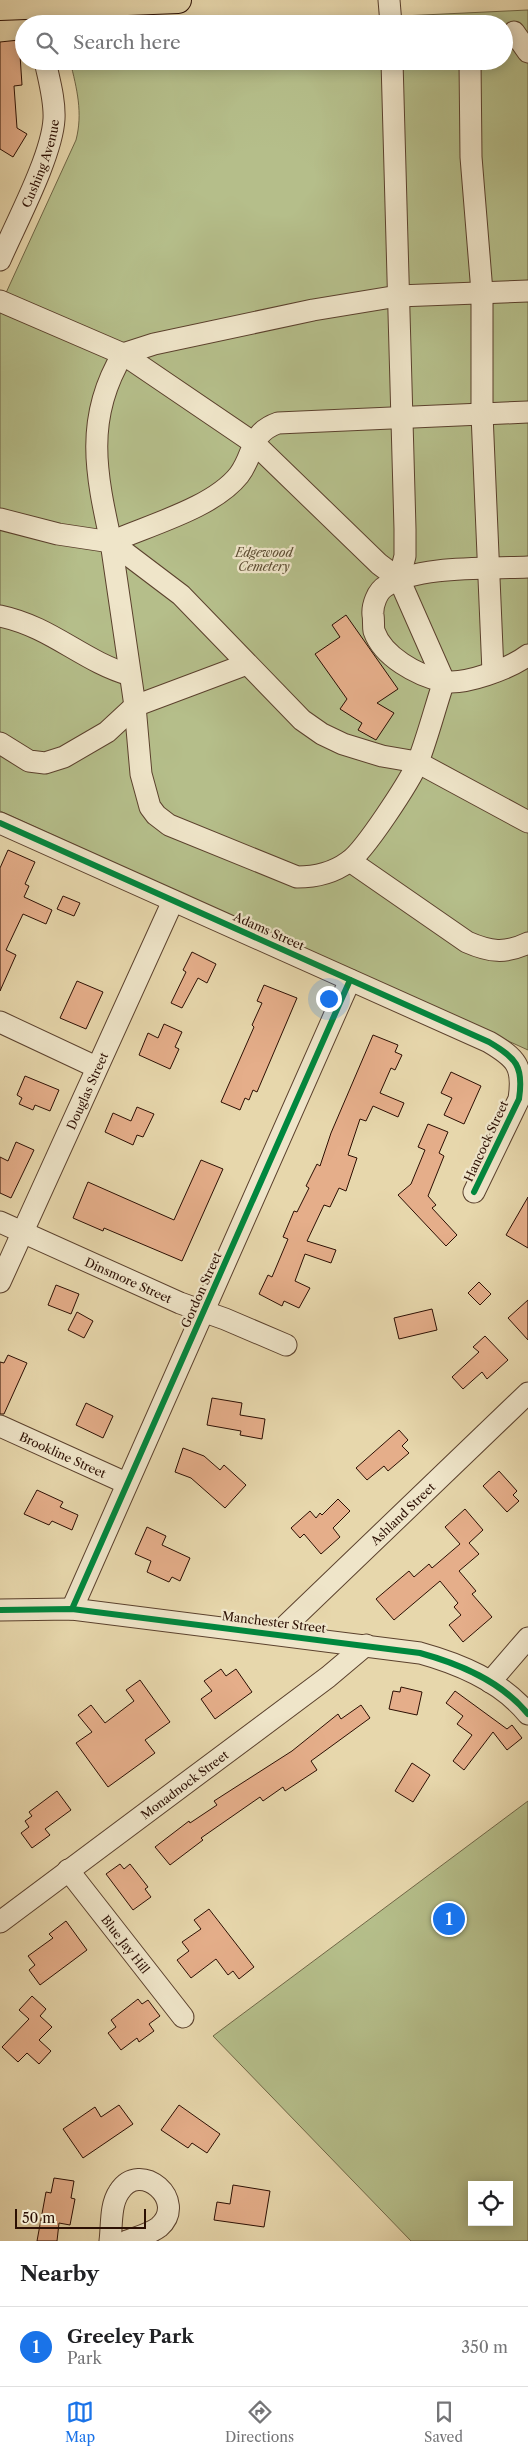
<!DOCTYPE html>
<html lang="en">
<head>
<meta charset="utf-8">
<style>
	:root { --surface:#fff; --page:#f2f2f2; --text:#202124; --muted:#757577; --line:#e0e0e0; --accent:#1a73e8 }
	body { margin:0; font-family:"Libre Caslon Text",serif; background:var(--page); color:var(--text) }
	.controls { position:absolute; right:15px; bottom:15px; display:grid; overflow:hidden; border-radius:0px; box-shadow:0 2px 12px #0003 }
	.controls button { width:45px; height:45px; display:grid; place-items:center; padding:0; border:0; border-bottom:1px solid var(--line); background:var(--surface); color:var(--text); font:25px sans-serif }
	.scale { position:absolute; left:15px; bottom:12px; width:131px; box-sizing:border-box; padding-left:5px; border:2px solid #2c0f03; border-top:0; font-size:14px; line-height:18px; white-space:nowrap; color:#2c0f03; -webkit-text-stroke:4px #efe5c9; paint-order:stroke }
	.you { position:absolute; left:328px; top:998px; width:18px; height:18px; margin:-12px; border:4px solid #fff; border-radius:50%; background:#1a73e8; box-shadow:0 0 0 8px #1a73e833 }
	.badge { display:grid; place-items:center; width:32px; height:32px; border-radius:50%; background:var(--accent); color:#fff; font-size:16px; font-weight:700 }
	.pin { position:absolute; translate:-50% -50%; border:2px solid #fff; box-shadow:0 1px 5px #0006 }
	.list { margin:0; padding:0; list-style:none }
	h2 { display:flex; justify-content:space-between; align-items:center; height:65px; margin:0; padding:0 20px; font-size:21px }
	h2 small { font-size:16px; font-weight:400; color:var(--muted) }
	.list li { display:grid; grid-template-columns:32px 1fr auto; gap:15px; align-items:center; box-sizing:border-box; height:80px; padding:0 20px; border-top:1px solid var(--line) }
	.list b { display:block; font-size:19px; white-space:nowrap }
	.list p { margin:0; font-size:16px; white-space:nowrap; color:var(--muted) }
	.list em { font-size:16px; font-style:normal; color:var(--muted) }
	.icon { flex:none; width:28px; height:28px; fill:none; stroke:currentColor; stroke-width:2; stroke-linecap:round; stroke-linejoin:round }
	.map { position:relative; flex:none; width:528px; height:2241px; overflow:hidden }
	.search { position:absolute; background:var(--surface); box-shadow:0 2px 12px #0003; left:15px; right:15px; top:15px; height:55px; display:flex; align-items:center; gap:12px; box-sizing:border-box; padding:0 18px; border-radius:28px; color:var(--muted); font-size:19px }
	.sheet { height:145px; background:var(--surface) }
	nav { display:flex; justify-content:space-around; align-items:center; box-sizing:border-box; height:70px; border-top:1px solid var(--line); background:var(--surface); font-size:14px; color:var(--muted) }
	nav a { display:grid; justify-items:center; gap:2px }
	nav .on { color:var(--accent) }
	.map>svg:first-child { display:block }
</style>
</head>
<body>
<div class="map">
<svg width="528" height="2241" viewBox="0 0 528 2241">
	<rect width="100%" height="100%" fill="#e7d7ac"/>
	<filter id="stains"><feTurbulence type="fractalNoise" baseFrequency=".004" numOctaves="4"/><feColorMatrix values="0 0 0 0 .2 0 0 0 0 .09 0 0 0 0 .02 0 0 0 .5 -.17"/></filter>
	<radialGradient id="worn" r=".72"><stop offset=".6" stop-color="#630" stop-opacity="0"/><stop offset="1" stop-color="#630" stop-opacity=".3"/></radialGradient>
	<g fill="#b5be8a" stroke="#706646" fill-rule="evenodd">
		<path d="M528,10V1050L0,811V306L76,140C83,113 77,89 70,61H504V24H234Z"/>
		<path d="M528,1801V2241H411L213,2036ZM472,2185H509V2222H472Z"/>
	</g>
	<g fill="#e5ae8a" stroke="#2c0f03">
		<polygon points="19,40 22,85 14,86 17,128 27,134 13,157 0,149 0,42"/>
		<polygon points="346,615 398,689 377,703 394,713 376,740 358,730 362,723 340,709 347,699 315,654 340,637 332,625"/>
		<polygon points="8,850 35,862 25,884 29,886 24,897 52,910 46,924 23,914 6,950 16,955 0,991 0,868"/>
		<polygon points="63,896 80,903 74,916 57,909"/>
		<polygon points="192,952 216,964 207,983 198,978 182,1008 171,1003 186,972 183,970"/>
		<polygon points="77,981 103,992 86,1029 60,1018"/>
		<polygon points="264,985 297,998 257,1092 253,1090 249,1100 245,1098 240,1110 221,1102 254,1027 252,1025 262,1003 257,1001"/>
		<polygon points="164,1024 182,1032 175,1047 179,1049 170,1069 139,1055 148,1033 158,1038"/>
		<polygon points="373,1035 398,1045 395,1052 402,1055 395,1070 391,1068 380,1093 404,1103 398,1117 373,1106 366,1121 360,1119 348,1155 357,1158 346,1191 339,1188 330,1207 324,1205 307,1241 336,1250 331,1263 305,1254 295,1281 310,1288 299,1308 284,1301 282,1306 259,1294 268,1275 272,1277 288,1239 283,1237 294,1211 297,1212 309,1188 306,1186 317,1164 320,1166 331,1133"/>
		<polygon points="451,1072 481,1086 464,1124 444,1115 452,1098 441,1093"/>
		<polygon points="25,1076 59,1090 50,1111 35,1105 33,1110 19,1104 22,1098 17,1095"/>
		<polygon points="137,1107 154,1114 143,1137 137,1135 133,1145 105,1132 113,1113 131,1121"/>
		<polygon points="428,1124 448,1132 439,1153 444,1156 428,1196 436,1205 432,1208 457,1235 446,1246 398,1195 411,1184 425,1150 418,1147"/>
		<polygon points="16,1142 34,1150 11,1198 0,1193 0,1157 8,1161"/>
		<polygon points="201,1160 223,1169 182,1261 104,1228 103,1231 73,1218 88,1182 174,1220"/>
		<polygon points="528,1197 528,1248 506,1235"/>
		<polygon points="479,1282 491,1294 480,1305 468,1293"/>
		<polygon points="56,1285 79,1294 71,1314 48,1305"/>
		<polygon points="528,1300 528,1340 508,1318"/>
		<polygon points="432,1309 437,1330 399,1339 394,1318"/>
		<polygon points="77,1312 93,1321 84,1338 68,1330"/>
		<polygon points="485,1336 508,1360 487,1379 482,1372 463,1389 452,1377 479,1352 473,1347"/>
		<polygon points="8,1355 27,1363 4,1414 0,1414 0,1362 4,1363"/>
		<polygon points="212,1398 242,1403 240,1415 265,1419 262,1439 240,1435 241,1431 207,1425"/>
		<polygon points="86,1403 113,1416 103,1438 76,1425"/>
		<polygon points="399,1430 408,1440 402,1446 409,1453 388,1471 384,1466 367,1480 356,1468"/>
		<polygon points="183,1448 204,1456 220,1470 224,1465 246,1485 225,1508 191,1478 175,1472"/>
		<polygon points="499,1471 517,1491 513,1495 519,1501 507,1512 483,1486"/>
		<polygon points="37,1490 63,1502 60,1507 78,1515 72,1530 52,1521 49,1525 24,1514"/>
		<polygon points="338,1499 350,1511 333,1528 340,1537 321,1554 304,1534 300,1538 291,1528 310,1511 316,1518 320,1513 322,1515"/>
		<polygon points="465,1509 483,1530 469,1543 479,1554 459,1571 476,1591 472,1594 492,1617 463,1642 449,1625 461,1615 454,1607 458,1603 440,1581 394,1620 376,1599 409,1571 414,1577 429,1564 432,1568 460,1544 445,1527"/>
		<polygon points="147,1527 166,1536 162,1545 190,1558 180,1581 172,1577 169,1582 147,1572 151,1561 135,1554"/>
		<polygon points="221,1669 226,1676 236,1669 252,1692 215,1719 201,1699 212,1691 204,1681"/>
		<polygon points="140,1680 170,1722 145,1740 155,1753 108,1787 76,1743 92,1732 78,1715 91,1705 105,1723 134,1701 126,1690"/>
		<polygon points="401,1687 422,1692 417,1715 389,1709 393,1691 400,1692"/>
		<polygon points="455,1691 507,1729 512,1725 522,1738 507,1750 493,1732 464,1770 453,1761 472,1735 457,1724 463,1716 446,1703"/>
		<polygon points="361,1705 370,1718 311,1761 317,1770 285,1791 283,1787 263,1801 260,1797 201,1838 203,1840 170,1865 155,1847 189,1821 190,1823 217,1805 214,1801 292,1751 338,1714 341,1719"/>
		<polygon points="412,1763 430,1775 413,1802 395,1791"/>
		<polygon points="57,1791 71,1810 45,1829 50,1835 32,1848 21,1833 29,1827 25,1821 32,1816 29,1812"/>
		<polygon points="120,1864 124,1869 130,1864 148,1887 145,1889 151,1897 133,1910 106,1874"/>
		<polygon points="209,1909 254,1967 239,1979 233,1971 228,1975 216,1959 191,1978 177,1960 189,1951 182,1942 201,1929 194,1920"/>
		<polygon points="66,1921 87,1950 40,1985 29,1970 35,1965 28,1956 53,1938 49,1934"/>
		<polygon points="32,1996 46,2009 40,2016 52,2027 39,2040 51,2051 39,2064 27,2053 18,2062 2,2047 29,2019 19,2010"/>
		<polygon points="138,1999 142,2004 148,2000 160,2016 149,2024 154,2031 139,2042 137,2038 121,2050 108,2033 116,2027 111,2020"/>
		<polygon points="119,2105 133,2124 83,2158 63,2129 95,2107 101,2117"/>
		<polygon points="179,2105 220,2134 207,2153 192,2143 188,2148 161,2130"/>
		<polygon points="54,2178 74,2181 71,2198 75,2199 70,2225 59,2223 57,2241 37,2241 46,2192 51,2193"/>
		<polygon points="233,2185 270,2191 264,2227 214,2220 217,2202 230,2204"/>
	</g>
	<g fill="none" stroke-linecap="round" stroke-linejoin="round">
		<defs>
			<g id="minor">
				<polyline points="389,0 391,24"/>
				<polyline points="38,6 40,24"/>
				<polyline points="514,32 528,52"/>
				<polyline points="392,61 405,529 405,556 399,579"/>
				<polyline points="470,61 471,157 482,292 482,414 493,672"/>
				<path id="s1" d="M0,260C16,223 52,156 54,119C55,100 49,80 45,61"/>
				<path d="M0,301L123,354L254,443L379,564L399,579L444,681C435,708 428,736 418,762C410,781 364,852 348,862C333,873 316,877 297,877L169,825L156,815L150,807L141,774L135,706L111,542C149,525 213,508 239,475C255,454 249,433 278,423L528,412"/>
				<polyline points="0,519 58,534 111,542 181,595 302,720 322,734 343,744 382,756 417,762 528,822"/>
				<path d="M111,542C96,474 84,418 123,354L154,344L313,310L398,296L528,291"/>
				<path d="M528,567C490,569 417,565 386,586C377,591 372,606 373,615C374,620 373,626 374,631C383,657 417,675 442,681C464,686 511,668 528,655"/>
				<path d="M0,616C52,627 82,661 130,675"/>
				<polyline points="0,743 29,761 45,763 64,757 107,732 135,706 247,664"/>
				<path d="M0,823L489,1042C516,1058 524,1066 519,1099L474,1192"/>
				<path d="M350,861L467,942C490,952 505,954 528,943"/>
				<polyline points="0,1022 96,1067"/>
				<path id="s2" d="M0,1222L180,1303L225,1319L286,1345"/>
				<path id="s3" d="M0,1282L173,901"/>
				<path id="s4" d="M0,1426L126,1483"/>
				<polyline points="72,1609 350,980"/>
				<path d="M0,1610L72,1609L420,1653C460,1664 501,1681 528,1714"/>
				<path id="s5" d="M277,1634L528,1393"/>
				<polyline points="490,1682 528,1638"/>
				<path id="s6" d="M68,1870L183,2017"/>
				<path id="s7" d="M0,1922L328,1677L366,1645"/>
				<path d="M110,2241C112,2226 110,2205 119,2192C140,2158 189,2201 159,2227C150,2234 137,2237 127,2241"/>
			</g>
			<polyline id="major" points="0,7 178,0"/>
		</defs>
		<use href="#minor" stroke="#5b412d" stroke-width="23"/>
		<use href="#major" stroke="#2c0f03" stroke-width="28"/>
		<use href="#minor" stroke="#efe5c9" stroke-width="21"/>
		<use href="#major" stroke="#e7d7ac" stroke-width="26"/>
		<defs>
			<g id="cycleway">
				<path d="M0,823L489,1042C516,1058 524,1066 519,1099L474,1192"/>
				<polyline points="72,1609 350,980"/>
				<path d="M0,1610L72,1609L420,1653C460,1664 501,1681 528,1714"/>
			</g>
		</defs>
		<use href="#cycleway" stroke="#efe5c9" stroke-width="9"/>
		<use href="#cycleway" stroke="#00873e" stroke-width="6"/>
	</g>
	<g text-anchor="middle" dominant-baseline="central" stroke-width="4.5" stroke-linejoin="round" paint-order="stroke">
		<g font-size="12" fill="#2c0f03" stroke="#efe5c9">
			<text stroke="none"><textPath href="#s1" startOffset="105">Cushing Avenue</textPath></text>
			<text transform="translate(269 931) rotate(24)">Adams Street</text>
			<text stroke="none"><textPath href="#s3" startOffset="210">Douglas Street</textPath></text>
			<text transform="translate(486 1141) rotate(-65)">Hancock Street</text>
			<text stroke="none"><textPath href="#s2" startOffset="141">Dinsmore Street</textPath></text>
			<text transform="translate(201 1290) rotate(-66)">Gordon Street</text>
			<text stroke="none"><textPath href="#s4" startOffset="69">Brookline Street</textPath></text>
			<text stroke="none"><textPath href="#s5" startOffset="174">Ashland Street</textPath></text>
			<text transform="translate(274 1622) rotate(7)">Manchester Street</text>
			<text stroke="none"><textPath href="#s7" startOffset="230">Monadnock Street</textPath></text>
			<text stroke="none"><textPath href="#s6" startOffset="94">Blue Jay Hill</textPath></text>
		</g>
		<g font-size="12" font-style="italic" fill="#5c4c32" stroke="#efe5c9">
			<text x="264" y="552">Edgewood<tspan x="264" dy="14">Cemetery</tspan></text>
		</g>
	</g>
	<rect width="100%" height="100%" filter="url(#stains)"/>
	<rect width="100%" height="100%" fill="url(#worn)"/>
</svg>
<div class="controls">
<button><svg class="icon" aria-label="locate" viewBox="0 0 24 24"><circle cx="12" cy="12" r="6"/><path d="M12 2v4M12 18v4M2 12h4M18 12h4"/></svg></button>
</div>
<div class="scale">50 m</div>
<div class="you"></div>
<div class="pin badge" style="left:449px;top:1919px">1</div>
<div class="search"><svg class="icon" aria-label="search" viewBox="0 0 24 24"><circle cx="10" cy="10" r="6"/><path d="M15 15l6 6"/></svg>Search here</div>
</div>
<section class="sheet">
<h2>Nearby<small></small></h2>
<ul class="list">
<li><span class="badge">1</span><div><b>Greeley Park</b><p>Park</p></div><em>350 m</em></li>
</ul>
</section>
<nav>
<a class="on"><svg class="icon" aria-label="map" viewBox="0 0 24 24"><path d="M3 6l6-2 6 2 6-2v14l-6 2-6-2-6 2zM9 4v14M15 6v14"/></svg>Map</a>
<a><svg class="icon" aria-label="directions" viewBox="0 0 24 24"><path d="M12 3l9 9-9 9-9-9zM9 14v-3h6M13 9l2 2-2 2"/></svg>Directions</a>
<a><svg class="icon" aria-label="saved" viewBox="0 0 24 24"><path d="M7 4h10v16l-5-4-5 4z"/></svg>Saved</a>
</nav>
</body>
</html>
